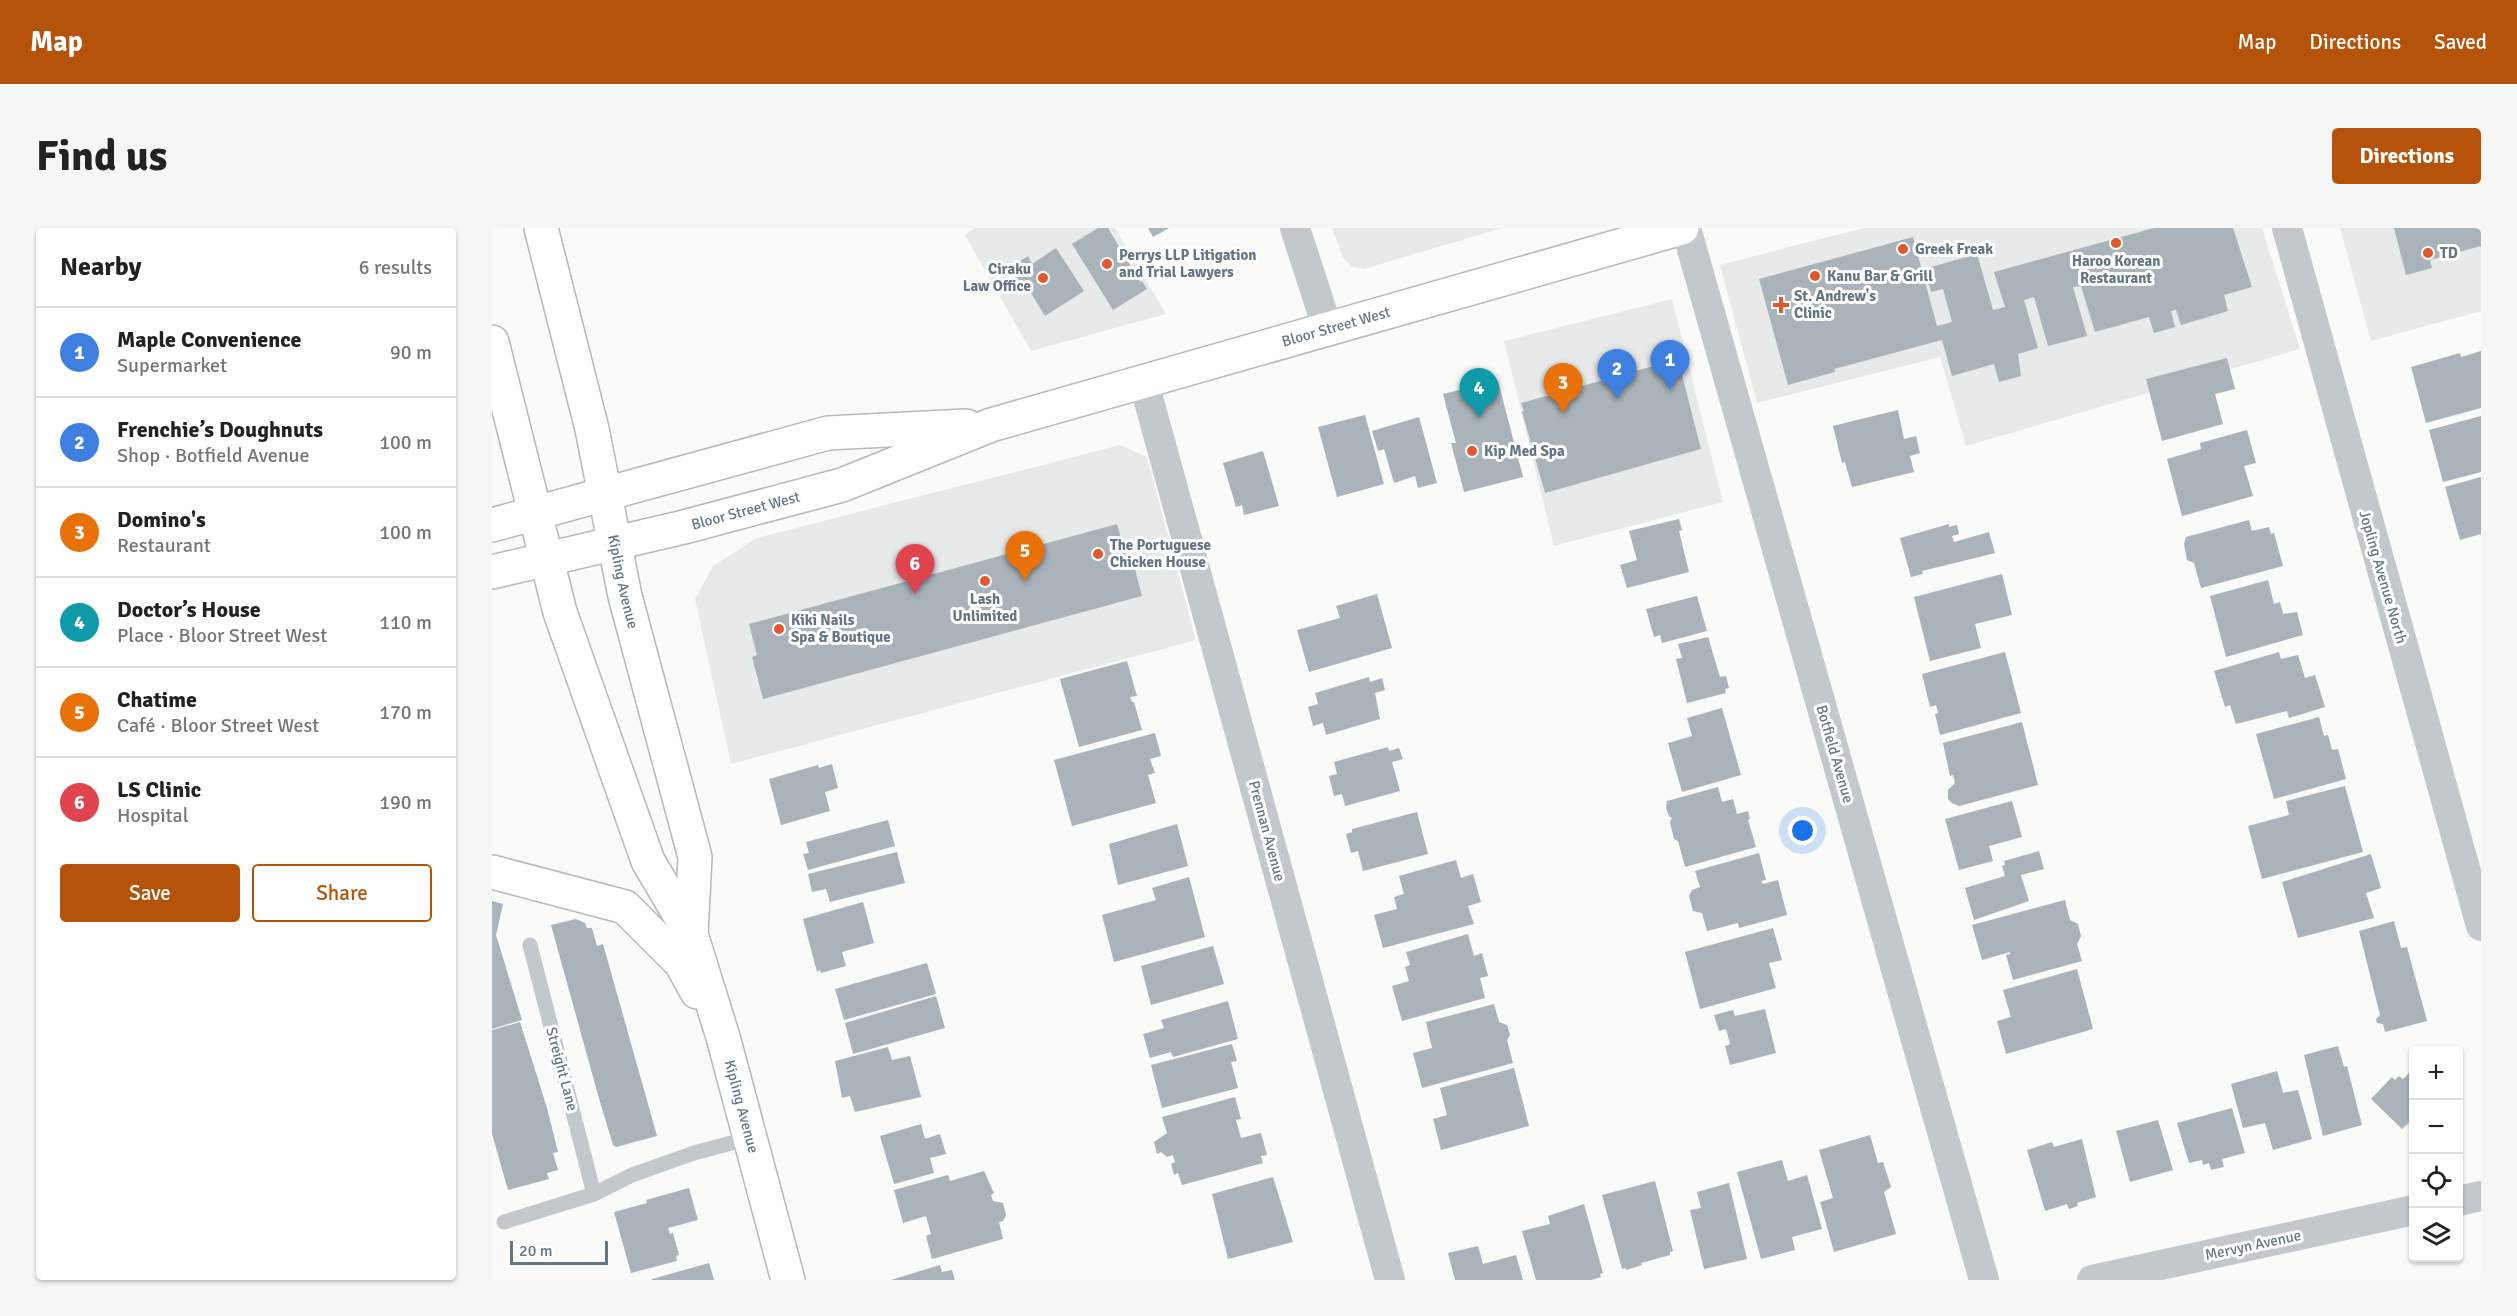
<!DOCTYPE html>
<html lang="en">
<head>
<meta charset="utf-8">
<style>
	:root { --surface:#fff; --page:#f6f6f6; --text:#222; --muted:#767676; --line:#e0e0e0; --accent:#b45309 }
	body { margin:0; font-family:Signika,sans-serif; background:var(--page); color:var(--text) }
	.controls { position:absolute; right:18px; bottom:18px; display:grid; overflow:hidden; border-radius:6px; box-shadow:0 2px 4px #0004 }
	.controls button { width:54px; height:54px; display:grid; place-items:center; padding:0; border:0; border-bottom:2px solid var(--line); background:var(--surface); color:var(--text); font:30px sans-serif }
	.scale { position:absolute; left:18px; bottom:15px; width:98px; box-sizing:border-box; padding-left:6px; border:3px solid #657683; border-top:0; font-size:16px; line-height:21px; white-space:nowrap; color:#657683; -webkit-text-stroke:4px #fff; paint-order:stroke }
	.you { position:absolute; left:1311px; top:603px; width:21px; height:21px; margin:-15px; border:4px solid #fff; border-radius:50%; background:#1a73e8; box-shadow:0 0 0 9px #1a73e833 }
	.badge { display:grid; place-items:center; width:39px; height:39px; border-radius:50%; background:var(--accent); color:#fff; font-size:20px; font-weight:700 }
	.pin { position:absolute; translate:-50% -50px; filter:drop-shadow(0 2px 3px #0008) }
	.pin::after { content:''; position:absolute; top:32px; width:21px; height:18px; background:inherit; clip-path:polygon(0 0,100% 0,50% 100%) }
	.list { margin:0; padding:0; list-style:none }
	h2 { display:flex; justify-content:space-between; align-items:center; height:78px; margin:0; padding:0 24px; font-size:26px }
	h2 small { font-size:20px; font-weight:400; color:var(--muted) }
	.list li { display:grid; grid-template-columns:39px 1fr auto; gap:18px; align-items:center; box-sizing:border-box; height:90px; padding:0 24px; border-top:2px solid var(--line) }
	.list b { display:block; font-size:22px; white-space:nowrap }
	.list p { margin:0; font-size:20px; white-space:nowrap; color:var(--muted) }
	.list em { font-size:20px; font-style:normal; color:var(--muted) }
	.actions { display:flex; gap:12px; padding:18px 24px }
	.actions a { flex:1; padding:14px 0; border:2px solid var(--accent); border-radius:6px; text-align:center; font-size:21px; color:var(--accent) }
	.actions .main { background:var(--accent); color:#fff }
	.icon { flex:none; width:33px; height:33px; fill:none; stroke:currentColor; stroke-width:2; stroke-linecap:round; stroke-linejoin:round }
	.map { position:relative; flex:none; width:1989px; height:1052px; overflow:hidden; border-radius:6px }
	header { display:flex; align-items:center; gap:36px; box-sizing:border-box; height:84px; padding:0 30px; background:var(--accent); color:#fff }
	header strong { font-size:28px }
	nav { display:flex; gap:33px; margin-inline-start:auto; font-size:21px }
	.intro { display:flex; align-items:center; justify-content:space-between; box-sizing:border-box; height:144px; padding:0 36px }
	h1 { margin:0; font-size:42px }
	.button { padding:15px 27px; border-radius:6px; background:var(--accent); color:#fff; font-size:21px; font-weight:700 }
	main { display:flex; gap:36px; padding:0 36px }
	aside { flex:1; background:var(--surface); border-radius:6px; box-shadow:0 2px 4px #0004 }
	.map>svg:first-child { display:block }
</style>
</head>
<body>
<header>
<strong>Map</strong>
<nav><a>Map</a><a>Directions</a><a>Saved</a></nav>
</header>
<div class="intro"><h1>Find us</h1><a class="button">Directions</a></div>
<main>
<aside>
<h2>Nearby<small>6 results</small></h2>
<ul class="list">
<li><span class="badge" style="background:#3f7fe0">1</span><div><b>Maple Convenience</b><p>Supermarket</p></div><em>90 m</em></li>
<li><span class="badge" style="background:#3f7fe0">2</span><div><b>Frenchie’s Doughnuts</b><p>Shop · Botfield Avenue</p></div><em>100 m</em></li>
<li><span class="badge" style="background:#e8710a">3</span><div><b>Domino's</b><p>Restaurant</p></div><em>100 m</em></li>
<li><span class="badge" style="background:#0f9aa8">4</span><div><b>Doctor’s House</b><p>Place · Bloor Street West</p></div><em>110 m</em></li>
<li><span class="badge" style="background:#e8710a">5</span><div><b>Chatime</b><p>Café · Bloor Street West</p></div><em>170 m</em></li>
<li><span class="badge" style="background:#e0444e">6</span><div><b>LS Clinic</b><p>Hospital</p></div><em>190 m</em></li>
</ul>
<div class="actions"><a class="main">Save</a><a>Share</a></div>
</aside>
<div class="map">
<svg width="1989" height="1052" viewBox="0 0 1989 1052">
	<rect width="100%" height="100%" fill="#fafaf8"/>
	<g fill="#e8e9e9">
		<polygon points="483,0 623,0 674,86 539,123 473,7"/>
		<polygon points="840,0 1010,0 872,41 860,39 851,30"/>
		<polygon points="1372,0 1770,0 1808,121 1474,218 1448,129 1265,175 1228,37"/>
		<polygon points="1848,0 1989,0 1989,83 1879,113"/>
		<polygon points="1180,71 1231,274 1062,318 1012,113"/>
		<polygon points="628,217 655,229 704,412 239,536 203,371 221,338 265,310"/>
	</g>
	<g fill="#aab3b9">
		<polygon points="606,0 616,0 648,54 650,53 655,61 621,82 580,16"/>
		<polygon points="656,0 677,0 661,9"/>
		<polygon points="1662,0 1741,0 1760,59 1732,67 1736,83 1689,97 1684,82 1679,83 1683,99 1662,105 1657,89 1603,104 1589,58 1581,59 1595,108 1556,118 1542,69 1532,72 1546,120 1526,126 1529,148 1507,154 1502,136 1460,148 1450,112 1342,141 1343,144 1296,157 1267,51 1421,9 1445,98 1460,94 1451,61 1439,64 1432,41 1485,26 1501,82 1513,79 1502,44"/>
		<polygon points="1902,0 1989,0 1989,18 1938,32 1940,40 1914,47"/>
		<polygon points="564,20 592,63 553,88 534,57 526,62 514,42 536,28 540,36"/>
		<polygon points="1989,123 1989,180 1934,195 1919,139 1968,125 1969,129"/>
		<polygon points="1735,130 1743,161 1723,166 1731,196 1670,213 1654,151"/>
		<polygon points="1183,132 1186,140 1188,139 1209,221 1053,265 1030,184 1032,183 1029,175"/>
		<polygon points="1000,149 1001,154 1006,153 1031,249 972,264 959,215 964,215 951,166 984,158 982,153"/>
		<polygon points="1406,182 1412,211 1424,208 1428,225 1418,228 1422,244 1360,259 1353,234 1350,235 1341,198"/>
		<polygon points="873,187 892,256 845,269 826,199"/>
		<polygon points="1989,188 1989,244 1951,254 1937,202"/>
		<polygon points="927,189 945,255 926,260 923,248 902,255 892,221 886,223 880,203"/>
		<polygon points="1755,202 1764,235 1752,238 1761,268 1690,288 1675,231 1709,221 1708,215"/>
		<polygon points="771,223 787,278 752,287 750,277 744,279 731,235"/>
		<polygon points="1989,249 1989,306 1968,312 1953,259"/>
		<polygon points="1187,291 1190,302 1187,303 1197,344 1135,360 1128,337 1145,332 1137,303"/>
		<polygon points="1757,292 1760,303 1777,299 1779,306 1782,305 1791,338 1709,360 1702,335 1695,332 1692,316 1694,309"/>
		<polygon points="625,296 634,328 639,326 650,368 271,471 260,429 265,427 257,396"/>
		<polygon points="1457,296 1457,299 1465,297 1467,306 1460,308 1462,314 1497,304 1503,325 1430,343 1431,346 1419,349 1408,310"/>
		<polygon points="1510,346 1520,387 1483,396 1489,420 1438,433 1422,369"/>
		<polygon points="1776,352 1782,376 1788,374 1791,386 1805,384 1811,407 1734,429 1718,368"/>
		<polygon points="885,366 900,420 817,444 805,402 848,390 844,378"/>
		<polygon points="1205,368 1215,403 1170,415 1168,407 1162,409 1154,381"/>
		<polygon points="1216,409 1228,449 1234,448 1237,460 1233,461 1234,465 1195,475 1184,431 1190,430 1186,416"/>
		<polygon points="1513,424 1529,485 1448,507 1443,486 1446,485 1444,477 1438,479 1430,446"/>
		<polygon points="1787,424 1789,431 1806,427 1813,450 1823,447 1833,479 1797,490 1795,483 1744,496 1738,477 1733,479 1722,443"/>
		<polygon points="635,433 645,468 638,469 640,474 642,474 650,502 587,519 568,451"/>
		<polygon points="877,449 878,454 890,450 893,462 883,465 888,491 834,507 831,495 821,498 816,479 826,476 823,465"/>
		<polygon points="1230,480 1249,547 1190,564 1176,515 1200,508 1195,490"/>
		<polygon points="1827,489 1832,508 1836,507 1840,522 1846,521 1854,551 1782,571 1764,506"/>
		<polygon points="1530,494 1546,557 1467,578 1460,575 1456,571 1456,562 1463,555 1461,547 1458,548 1451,515"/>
		<polygon points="663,505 669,528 658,531 663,545 656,547 664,575 580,598 562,532"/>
		<polygon points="896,519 897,523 907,520 911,531 900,534 908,563 853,578 850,566 842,568 837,548 845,546 842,534"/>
		<polygon points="340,536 346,560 333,564 338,583 289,597 277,551 326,537 327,540"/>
		<polygon points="1853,558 1871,624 1770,651 1756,598 1797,587 1794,573"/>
		<polygon points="1226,559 1230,574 1241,571 1245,586 1256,583 1258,591 1256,592 1264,619 1193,639 1186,613 1182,611 1178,594 1180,590 1177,588 1174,580 1175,573"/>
		<polygon points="1520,573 1530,609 1497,618 1501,633 1467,642 1453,591"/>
		<polygon points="925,584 936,626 871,643 866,623 859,625 854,606 860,604 860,601"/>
		<polygon points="396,592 403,618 316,642 311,626 317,625 314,614"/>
		<polygon points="685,596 696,638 626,657 617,616"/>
		<polygon points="1547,623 1552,641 1529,647 1537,673 1482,692 1473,660 1513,648 1510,638 1513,637 1512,633"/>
		<polygon points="405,624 413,655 338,674 334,661 320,664 316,646"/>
		<polygon points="1267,625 1274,652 1269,653 1271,656 1286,652 1295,687 1247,700 1246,695 1215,703 1210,685 1201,683 1197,668 1200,662 1208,659 1203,643"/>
		<polygon points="1879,626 1889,660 1874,665 1882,690 1806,710 1790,654"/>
		<polygon points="964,632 969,650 981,646 989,674 976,678 982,696 891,720 882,687 905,681 902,669 912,666 907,648"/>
		<polygon points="697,649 713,709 622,734 610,687 664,672 660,660"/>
		<polygon points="1573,672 1578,692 1586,696 1589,708 1585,716 1590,733 1521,752 1514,727 1518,726 1518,724 1490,732 1480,697"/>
		<polygon points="0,673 11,676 4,707 30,792 0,801"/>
		<polygon points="371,674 382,715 350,724 354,738 329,745 328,742 325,744 311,691"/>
		<polygon points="84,691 93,695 95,700 100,700 105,718 111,716 165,908 124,919 121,917 106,867 59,697"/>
		<polygon points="1902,693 1909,720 1915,719 1935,793 1893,804 1891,796 1885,795 1884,791 1888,787 1867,703"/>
		<polygon points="1281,700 1290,732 1277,735 1284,760 1208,781 1193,724"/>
		<polygon points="976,706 982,728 990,725 996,748 988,750 993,770 910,793 900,758 917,753 913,739 918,737 914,724"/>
		<polygon points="721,718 732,756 659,777 649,738"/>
		<polygon points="435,735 444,766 352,792 343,761"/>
		<polygon points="1585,741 1601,801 1514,826 1505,793 1519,789 1511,762"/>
		<polygon points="444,768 453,800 361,826 353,795"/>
		<polygon points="736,773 746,811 681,829 679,824 658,830 651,806 672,800 669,792"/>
		<polygon points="1002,776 1007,794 1015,797 1018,807 1015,812 1021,835 930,860 921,825 940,820 934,794"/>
		<polygon points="1273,781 1284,825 1238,837 1233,818 1238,816 1234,801 1227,803 1222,787 1241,782 1243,788"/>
		<polygon points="28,794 55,880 66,924 61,925 66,942 55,945 57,951 16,962 0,906 0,802"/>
		<polygon points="740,816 745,833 739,834 746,860 670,880 659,837"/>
		<polygon points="1846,818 1852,839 1855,838 1870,897 1831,908 1812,827"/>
		<polygon points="396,819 400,832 418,828 429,869 363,884 358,868 350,870 343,833"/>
		<polygon points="1022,840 1037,898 949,922 941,891 955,887 948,860"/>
		<polygon points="1922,840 1922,890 1910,901 1879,871 1900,849 1903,852 1907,848 1911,851"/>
		<polygon points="1785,843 1791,865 1806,862 1820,911 1781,922 1773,895 1751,900 1739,856"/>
		<polygon points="743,869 749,891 744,892 749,910 769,905 775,927 769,928 771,935 690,957 686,945 682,947 679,936 683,934 681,927 675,929 669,924 665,926 662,914 675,905 670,889"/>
		<polygon points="1740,880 1753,925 1730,931 1732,939 1719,942 1717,935 1711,937 1710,932 1697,935 1685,895"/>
		<polygon points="1666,892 1681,942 1638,954 1624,903"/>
		<polygon points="429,896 433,911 448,906 454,926 438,930 442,945 402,956 388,908"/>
		<polygon points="1378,907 1386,935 1391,934 1399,959 1392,964 1404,1006 1342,1024 1328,974 1341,970 1327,922"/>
		<polygon points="1590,911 1604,969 1585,975 1586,978 1577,981 1575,976 1553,983 1535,922 1560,914 1562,919"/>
		<polygon points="1290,932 1296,953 1315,947 1330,1001 1300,1009 1303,1022 1269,1031 1245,944"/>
		<polygon points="492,943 502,965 499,967 501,973 511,975 514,987 511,993 507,994 511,1011 440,1031 434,1008 439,1006 434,988 411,995 402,962 456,947 458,953"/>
		<polygon points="781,949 801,1014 736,1031 720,966"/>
		<polygon points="1163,953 1181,1023 1178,1024 1178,1027 1149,1035 1150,1037 1134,1042 1134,1040 1130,1041 1110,967"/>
		<polygon points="1237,955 1255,1031 1212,1041 1198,982 1209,980 1205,964"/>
		<polygon points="197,960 206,992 176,1000 178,1006 181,1005 187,1027 184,1028 185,1033 139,1045 122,984 155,975 154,972"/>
		<polygon points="1092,976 1111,1045 1108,1046 1109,1049 1099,1052 1044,1052 1030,1003 1058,996 1056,988"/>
		<polygon points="986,1018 991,1036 1024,1027 1031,1052 963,1052 956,1025"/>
		<polygon points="217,1035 222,1052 160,1052 160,1051"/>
		<polygon points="448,1037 450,1044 460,1042 463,1052 399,1052"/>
	</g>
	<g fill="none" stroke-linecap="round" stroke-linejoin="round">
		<defs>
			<g id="secondary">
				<path id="s1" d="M49,0L100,201L133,368L203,629L199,706"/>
				<path id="s2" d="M0,114L68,384L156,633L199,706L231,809L296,1052"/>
				<polyline points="0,297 336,205 474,198"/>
				<path id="s3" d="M0,344L192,299L350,257L499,197L1190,0"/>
				<polyline points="0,644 133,679 189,735 205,764"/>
			</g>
		</defs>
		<use href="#secondary" stroke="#b3babf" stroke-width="36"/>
		<g stroke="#c3c8cc" stroke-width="15">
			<polyline points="38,717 102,966"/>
			<polyline points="12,994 102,966 140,947 202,925 258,910"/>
		</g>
		<g stroke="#c3c8cc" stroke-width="30">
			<polyline points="803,0 836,102"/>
			<polyline points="1194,0 1492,1052"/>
			<polyline points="1795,0 1989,698"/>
			<polyline points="652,155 898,1052"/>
			<polyline points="1966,973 1989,968"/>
			<polyline points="1600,1052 1922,982"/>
		</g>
		<use href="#secondary" stroke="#fff" stroke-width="33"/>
	</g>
	<g fill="#e4572e" stroke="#fff" stroke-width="2">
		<circle cx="1624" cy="15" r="6"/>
		<circle cx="1411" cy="21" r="6"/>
		<circle cx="1936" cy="25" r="6"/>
		<circle cx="615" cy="36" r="6"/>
		<circle cx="1323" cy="48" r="6"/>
		<circle cx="551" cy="50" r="6"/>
		<path d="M1286 68h6v6h6v6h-6v6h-6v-6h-6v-6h6z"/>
		<circle cx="980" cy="223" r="6"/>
		<circle cx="606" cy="326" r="6"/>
		<circle cx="493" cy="353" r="6"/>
		<circle cx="287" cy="401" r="6"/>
	</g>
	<g text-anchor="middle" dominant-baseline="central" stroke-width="6" stroke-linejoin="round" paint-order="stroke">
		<g font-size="15" font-weight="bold" fill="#657683" stroke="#fff" text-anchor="start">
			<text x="1423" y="21">Greek Freak</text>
			<text x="1948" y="25">TD</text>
			<text x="627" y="27">Perrys LLP Litigation<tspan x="627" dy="17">and Trial Lawyers</tspan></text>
			<text x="1624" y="33" text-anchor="middle">Haroo Korean<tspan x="1624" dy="17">Restaurant</tspan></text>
			<text x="539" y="41" text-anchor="end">Ciraku<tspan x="539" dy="17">Law Office</tspan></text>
			<text x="1335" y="48">Kanu Bar &amp; Grill</text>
			<text x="1302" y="68">St. Andrew's<tspan x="1302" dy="17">Clinic</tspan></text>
			<text x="992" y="223">Kip Med Spa</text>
			<text x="618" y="317">The Portuguese<tspan x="618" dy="17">Chicken House</tspan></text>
			<text x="493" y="371" text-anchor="middle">Lash<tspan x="493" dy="17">Unlimited</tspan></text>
			<text x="299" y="392">Kiki Nails<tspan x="299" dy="17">Spa &amp; Boutique</tspan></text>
		</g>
		<g font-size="15" fill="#657683" stroke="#fff">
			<text stroke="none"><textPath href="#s3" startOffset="880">Bloor Street West</textPath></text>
			<text stroke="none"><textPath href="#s3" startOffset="261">Bloor Street West</textPath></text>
			<text transform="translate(1891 349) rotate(74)">Jopling Avenue North</text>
			<text stroke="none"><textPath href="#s1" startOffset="363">Kipling Avenue</textPath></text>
			<text transform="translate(1343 526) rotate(74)">Botfield Avenue</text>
			<text transform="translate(775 603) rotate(75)">Prennan Avenue</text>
			<text transform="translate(70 841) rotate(75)">Streight Lane</text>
			<text stroke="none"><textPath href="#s2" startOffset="807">Kipling Avenue</textPath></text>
			<text transform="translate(1761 1017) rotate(-12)">Mervyn Avenue</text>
		</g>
	</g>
</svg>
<div class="controls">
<button>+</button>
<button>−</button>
<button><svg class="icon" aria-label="locate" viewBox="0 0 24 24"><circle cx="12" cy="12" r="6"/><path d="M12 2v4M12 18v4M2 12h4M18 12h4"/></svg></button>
<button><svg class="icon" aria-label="layers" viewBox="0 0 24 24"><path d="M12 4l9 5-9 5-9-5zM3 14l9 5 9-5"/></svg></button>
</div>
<div class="scale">20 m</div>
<div class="you"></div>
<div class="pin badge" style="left:1178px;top:162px;background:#3f7fe0">1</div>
<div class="pin badge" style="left:1125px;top:171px;background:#3f7fe0">2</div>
<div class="pin badge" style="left:1071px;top:185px;background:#e8710a">3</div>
<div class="pin badge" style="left:987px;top:190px;background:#0f9aa8">4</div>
<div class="pin badge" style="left:533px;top:353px;background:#e8710a">5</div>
<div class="pin badge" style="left:423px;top:366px;background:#e0444e">6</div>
</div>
</main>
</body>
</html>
